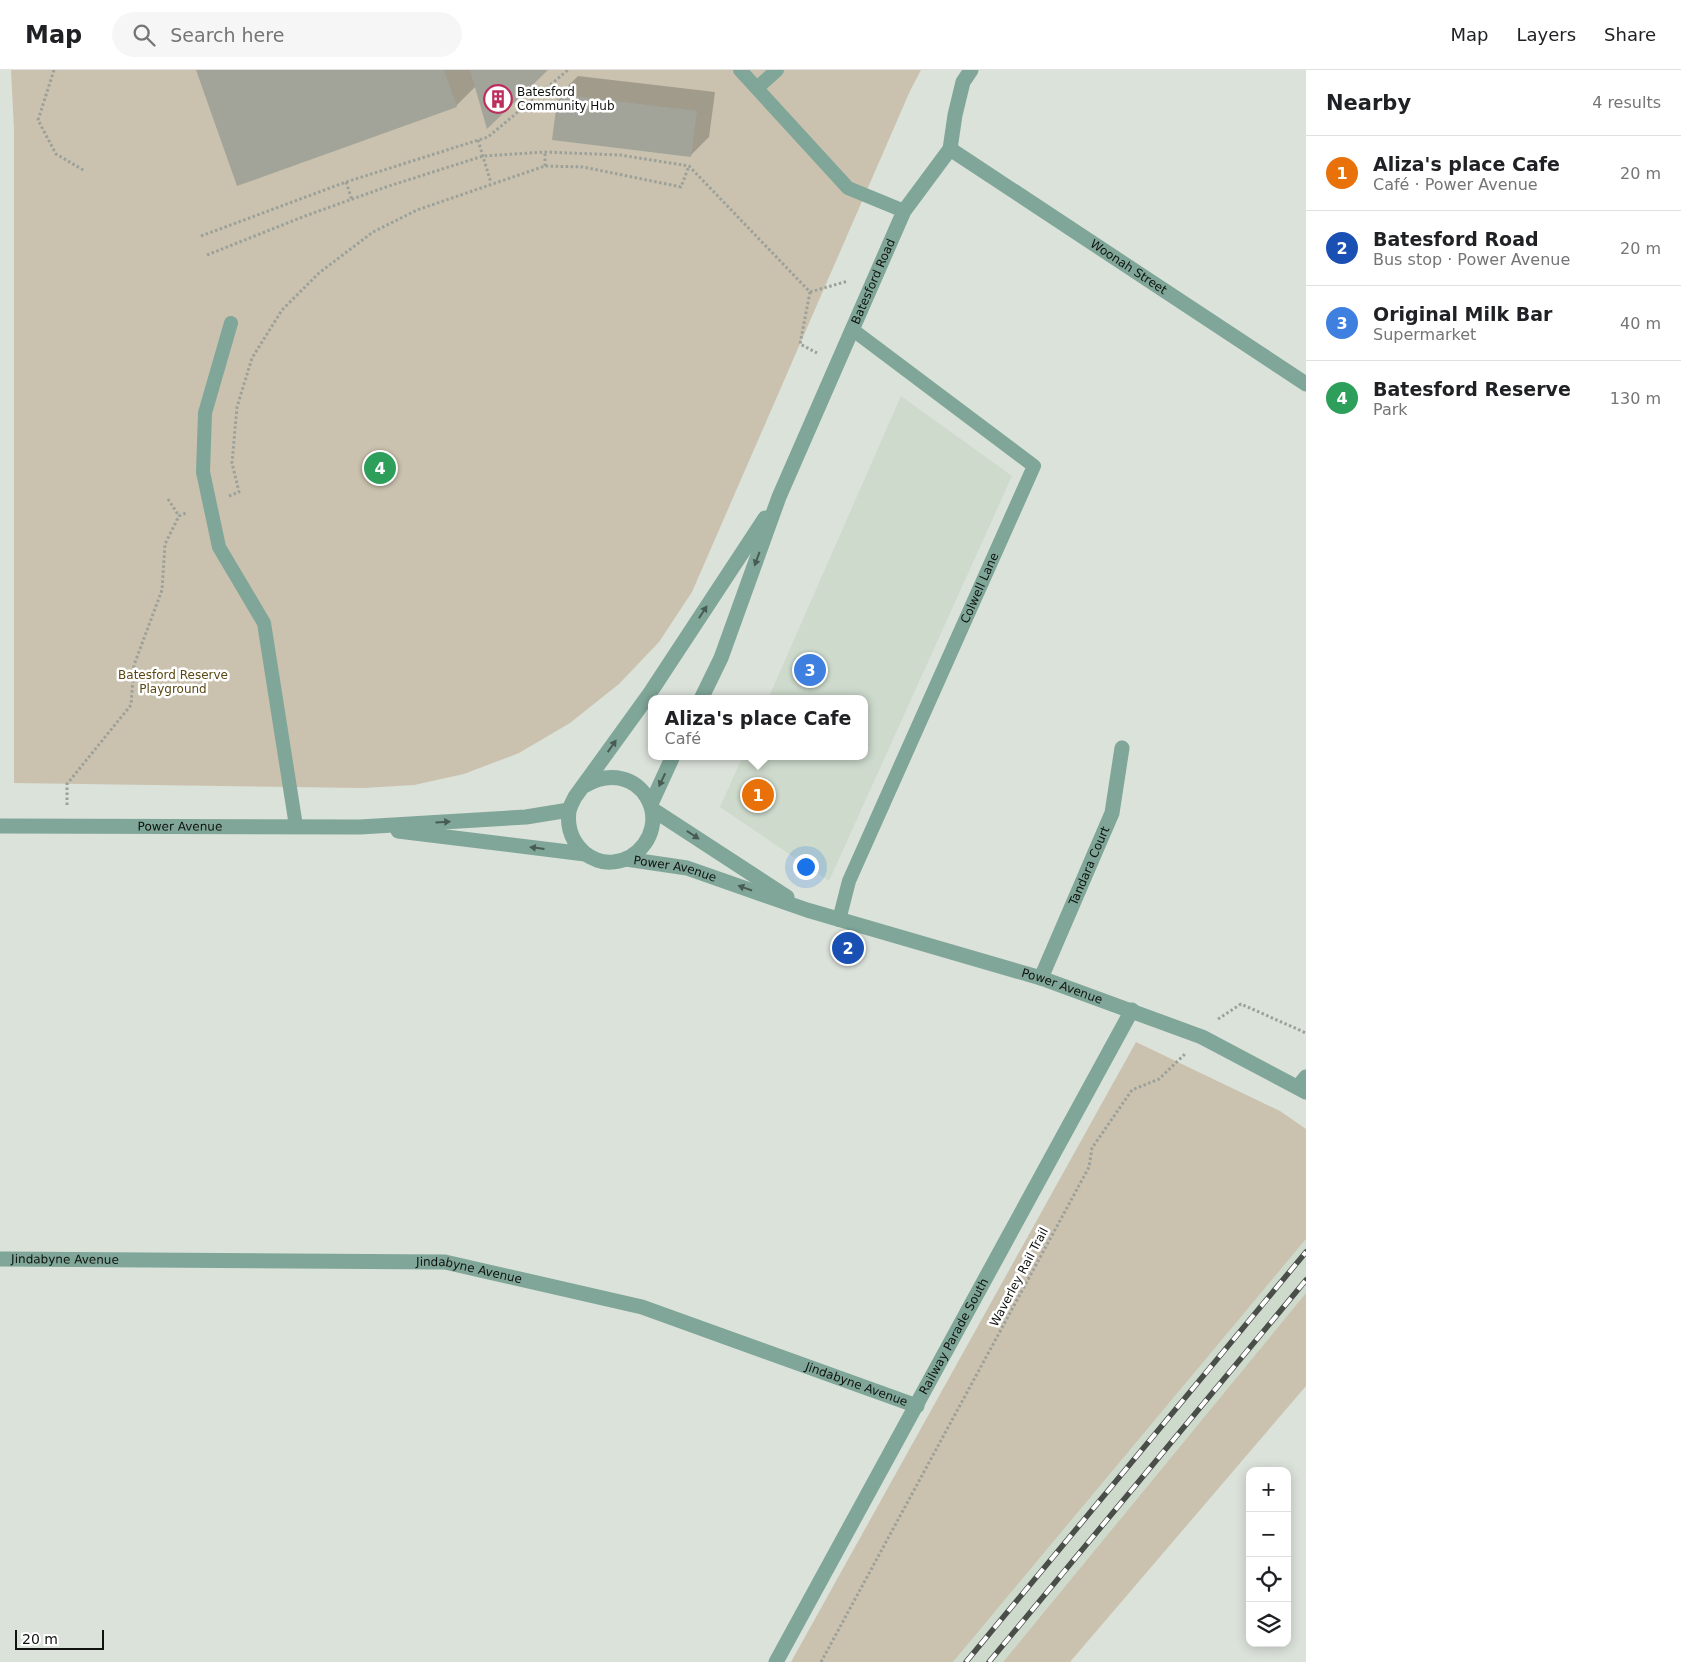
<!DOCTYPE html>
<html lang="en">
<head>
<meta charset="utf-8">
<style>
	:root { --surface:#fff; --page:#f6f6f6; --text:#202124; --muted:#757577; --line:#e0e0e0; --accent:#0f766e }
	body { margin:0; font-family:"DejaVu Sans",sans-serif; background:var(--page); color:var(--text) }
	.controls { position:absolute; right:15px; bottom:15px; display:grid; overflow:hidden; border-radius:10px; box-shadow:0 2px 12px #0003 }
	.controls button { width:45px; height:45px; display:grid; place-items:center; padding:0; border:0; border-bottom:1px solid var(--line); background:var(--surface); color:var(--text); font:25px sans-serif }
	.scale { position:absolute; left:15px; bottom:12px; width:89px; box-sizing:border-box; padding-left:5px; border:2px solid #101310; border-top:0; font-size:14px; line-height:18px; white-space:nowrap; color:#101310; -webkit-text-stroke:4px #fff; paint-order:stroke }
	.you { position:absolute; left:805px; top:796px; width:18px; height:18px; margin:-12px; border:4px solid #fff; border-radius:50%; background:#1a73e8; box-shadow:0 0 0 8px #1a73e833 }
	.badge { display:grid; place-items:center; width:32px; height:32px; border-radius:50%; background:var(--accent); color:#fff; font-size:16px; font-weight:700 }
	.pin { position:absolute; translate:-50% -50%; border:2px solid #fff; box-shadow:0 1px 5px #0006 }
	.popup { position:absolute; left:648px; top:625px; width:220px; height:65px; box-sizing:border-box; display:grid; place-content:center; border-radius:10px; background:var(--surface); filter:drop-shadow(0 1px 4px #0005); font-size:16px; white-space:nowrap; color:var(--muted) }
	.popup b { font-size:19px; color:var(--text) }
	.popup::after { content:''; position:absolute; left:50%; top:100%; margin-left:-10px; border:10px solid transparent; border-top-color:var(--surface) }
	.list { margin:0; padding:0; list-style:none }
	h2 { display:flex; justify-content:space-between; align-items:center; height:65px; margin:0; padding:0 20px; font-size:21px }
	h2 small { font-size:16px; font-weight:400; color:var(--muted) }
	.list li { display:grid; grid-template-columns:32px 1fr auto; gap:15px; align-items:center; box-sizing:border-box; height:75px; padding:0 20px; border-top:1px solid var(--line) }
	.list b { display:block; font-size:19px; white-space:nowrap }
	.list p { margin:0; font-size:16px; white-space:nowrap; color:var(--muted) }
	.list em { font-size:16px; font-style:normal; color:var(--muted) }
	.icon { flex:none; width:28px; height:28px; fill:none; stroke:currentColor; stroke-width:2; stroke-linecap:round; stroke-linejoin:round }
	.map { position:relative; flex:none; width:1306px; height:1592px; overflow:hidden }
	header { display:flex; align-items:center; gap:30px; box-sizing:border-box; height:70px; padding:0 25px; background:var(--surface); border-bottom:1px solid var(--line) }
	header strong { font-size:24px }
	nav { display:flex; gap:28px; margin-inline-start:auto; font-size:18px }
	.search { width:350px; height:45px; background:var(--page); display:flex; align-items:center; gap:12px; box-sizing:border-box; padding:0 18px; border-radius:28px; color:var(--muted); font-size:19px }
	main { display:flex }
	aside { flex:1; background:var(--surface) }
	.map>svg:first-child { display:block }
</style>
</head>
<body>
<header>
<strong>Map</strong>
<div class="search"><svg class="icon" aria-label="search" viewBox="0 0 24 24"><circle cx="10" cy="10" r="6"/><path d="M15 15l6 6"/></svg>Search here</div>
<nav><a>Map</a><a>Layers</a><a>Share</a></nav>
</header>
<main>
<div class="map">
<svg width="1306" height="1592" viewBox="0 0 1306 1592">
	<rect width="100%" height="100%" fill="#dbe2da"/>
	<g fill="#cddacc">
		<polygon points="901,326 1012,406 829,811 720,737 743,686 864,686 864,629 768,629"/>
		<polygon points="1306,1169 1306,1223 1003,1592 953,1592"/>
	</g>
	<g fill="#cac2ae">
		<polygon points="11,0 921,0 910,21 692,522 659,572 619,614 570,653 519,683 464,704 414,715 364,718 14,713 14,60"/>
		<polygon points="1136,972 1280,1041 1306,1059 1306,1169 953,1592 791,1592"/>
		<polygon points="1306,1223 1306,1316 1070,1592 1003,1592"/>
	</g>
	<g fill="#0003">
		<polygon points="197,0 547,0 476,16 456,36"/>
		<polygon points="578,6 715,22 709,67 690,86 559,25"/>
	</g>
	<g fill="#a2a49a">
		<polygon points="196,0 444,0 457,37 237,116"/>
		<polygon points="470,0 548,0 487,59"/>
		<polygon points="558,24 697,41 691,87 552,70"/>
	</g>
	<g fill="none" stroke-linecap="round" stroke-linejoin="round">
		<g stroke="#9ba19a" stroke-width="3" stroke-dasharray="2.5 2.5" stroke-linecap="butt">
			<polyline points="54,0 38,50 56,84 85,101"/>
			<polyline points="478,70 491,113"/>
			<polyline points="545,96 545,82"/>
			<polyline points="346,112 352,130"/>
			<polyline points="201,166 346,112 488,67 568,0"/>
			<polyline points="207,185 305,146 386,117 483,86 545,82 620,85 689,96 810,222 800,274 817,283"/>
			<polyline points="810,222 848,211"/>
			<polyline points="229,426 239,422 232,393 237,337 252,288 282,240 319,203 373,162 417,140 545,96 583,97 681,117 689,96"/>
			<polyline points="168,429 179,446"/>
			<polyline points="67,735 67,714 131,635 134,595 162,520 165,474 179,446 188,442"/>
			<polyline points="1218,949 1241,934 1306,963"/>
			<polyline points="821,1592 1089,1097 1092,1078 1132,1020 1159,1009 1185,984"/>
		</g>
		<g stroke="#7fa698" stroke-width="14">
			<polyline points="740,0 848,118 904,141"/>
			<polyline points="757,18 777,0"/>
			<polyline points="231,253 205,343 203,402 219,477 264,553 296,756"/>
			<path id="s1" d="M839,850L849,811L1034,396L853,260"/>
		</g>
		<g stroke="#7fa698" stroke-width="15">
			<path id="s2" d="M950,79L1306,314"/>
			<path id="s3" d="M1041,908L1112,743L1122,678"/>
			<polyline points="1298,1017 1306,1007"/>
			<path id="s4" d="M0,1189L445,1192L642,1237L917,1336"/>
			<path id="s5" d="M776,1592L1132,940"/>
		</g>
		<g stroke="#7fa698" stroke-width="15">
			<path id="s6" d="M701,629L721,588L779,427L904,141L950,79L955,45L963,12L971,0"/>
			<path d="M584,716C640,683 680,755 630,787C621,792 607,794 597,790C577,783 566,762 569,741C570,736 573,731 575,727L648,626L765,448"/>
			<polyline points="651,734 673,686"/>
			<polyline points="652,739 787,827"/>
			<path id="s7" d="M0,756L360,757L526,747L569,740"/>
			<polyline points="398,761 585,784"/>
			<path id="s8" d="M626,789L687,798L807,840L1041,908L1202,967L1306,1022"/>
		</g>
		<defs>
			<g id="rail">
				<polyline points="966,1592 1306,1182"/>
				<polyline points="989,1592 1306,1210"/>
			</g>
		</defs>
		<use href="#rail" stroke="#4a4e49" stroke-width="5.5"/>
		<use href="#rail" stroke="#fff" stroke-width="4" stroke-dasharray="11" stroke-linecap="butt"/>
	</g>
	<defs><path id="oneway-solid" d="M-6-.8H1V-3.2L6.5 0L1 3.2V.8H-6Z" transform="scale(1.25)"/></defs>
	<g fill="#485c54">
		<use href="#oneway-solid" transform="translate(757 489) rotate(110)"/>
		<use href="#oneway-solid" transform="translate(703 542) rotate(-57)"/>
		<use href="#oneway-solid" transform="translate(612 676) rotate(-55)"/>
		<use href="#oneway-solid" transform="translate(662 710) rotate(115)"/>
		<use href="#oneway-solid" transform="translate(443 752) rotate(-3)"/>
		<use href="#oneway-solid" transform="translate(693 765) rotate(33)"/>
		<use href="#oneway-solid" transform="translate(537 778) rotate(-173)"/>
		<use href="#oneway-solid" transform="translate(745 818) rotate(-161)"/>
	</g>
	<defs>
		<symbol id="building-ring" viewBox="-11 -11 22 22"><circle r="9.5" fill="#fff" stroke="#bc2e5e" stroke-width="1.5"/><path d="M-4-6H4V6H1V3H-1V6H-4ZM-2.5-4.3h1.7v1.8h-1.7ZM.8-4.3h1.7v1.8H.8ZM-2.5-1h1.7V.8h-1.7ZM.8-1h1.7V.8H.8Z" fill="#bc2e5e"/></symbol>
	</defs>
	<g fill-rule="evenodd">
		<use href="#building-ring" x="482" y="13" width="32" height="32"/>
	</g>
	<g text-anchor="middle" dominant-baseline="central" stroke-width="5" stroke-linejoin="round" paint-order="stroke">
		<g font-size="12" fill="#101310" stroke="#fff" text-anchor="start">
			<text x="517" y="22">Batesford<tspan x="517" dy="14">Community Hub</tspan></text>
		</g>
		<g font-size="12" fill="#101310" stroke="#fff">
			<text stroke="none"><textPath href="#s2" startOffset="214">Woonah Street</textPath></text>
			<text stroke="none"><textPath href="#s6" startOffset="452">Batesford Road</textPath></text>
			<text stroke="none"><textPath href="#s1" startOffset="361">Colwell Lane</textPath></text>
			<text stroke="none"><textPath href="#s7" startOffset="180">Power Avenue</textPath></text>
			<text stroke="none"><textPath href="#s3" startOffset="122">Tandara Court</textPath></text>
			<text stroke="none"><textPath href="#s8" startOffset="50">Power Avenue</textPath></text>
			<text stroke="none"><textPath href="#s8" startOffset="455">Power Avenue</textPath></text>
			<text stroke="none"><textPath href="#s4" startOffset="65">Jindabyne Avenue</textPath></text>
			<text stroke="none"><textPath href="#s4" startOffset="470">Jindabyne Avenue</textPath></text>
			<text transform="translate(1019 1207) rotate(-62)">Waverley Rail Trail</text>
			<text stroke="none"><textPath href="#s5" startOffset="371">Railway Parade South</textPath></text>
			<text stroke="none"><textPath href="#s4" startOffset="875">Jindabyne Avenue</textPath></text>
		</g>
		<g font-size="12" fill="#5a4712" stroke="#fff">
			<text x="173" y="605">Batesford Reserve<tspan x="173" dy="14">Playground</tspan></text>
		</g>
	</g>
</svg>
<div class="controls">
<button>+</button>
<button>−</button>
<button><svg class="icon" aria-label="locate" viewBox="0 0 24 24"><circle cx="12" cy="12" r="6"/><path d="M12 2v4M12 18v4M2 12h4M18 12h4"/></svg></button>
<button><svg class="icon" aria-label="layers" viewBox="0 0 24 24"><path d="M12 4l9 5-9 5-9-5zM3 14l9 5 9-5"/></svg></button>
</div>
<div class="scale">20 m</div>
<div class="you"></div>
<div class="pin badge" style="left:758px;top:725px;background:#e8710a">1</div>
<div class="popup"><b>Aliza's place Cafe</b>Café</div>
<div class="pin badge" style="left:848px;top:878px;background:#1a4fb4">2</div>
<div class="pin badge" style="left:810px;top:600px;background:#3f7fe0">3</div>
<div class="pin badge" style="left:380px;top:398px;background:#2e9e5b">4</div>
</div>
<aside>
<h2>Nearby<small>4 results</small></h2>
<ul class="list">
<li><span class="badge" style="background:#e8710a">1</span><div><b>Aliza's place Cafe</b><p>Café · Power Avenue</p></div><em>20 m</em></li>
<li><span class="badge" style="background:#1a4fb4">2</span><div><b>Batesford Road</b><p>Bus stop · Power Avenue</p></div><em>20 m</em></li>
<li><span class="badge" style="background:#3f7fe0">3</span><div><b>Original Milk Bar</b><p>Supermarket</p></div><em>40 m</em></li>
<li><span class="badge" style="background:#2e9e5b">4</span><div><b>Batesford Reserve</b><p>Park</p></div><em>130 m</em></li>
</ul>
</aside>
</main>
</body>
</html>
